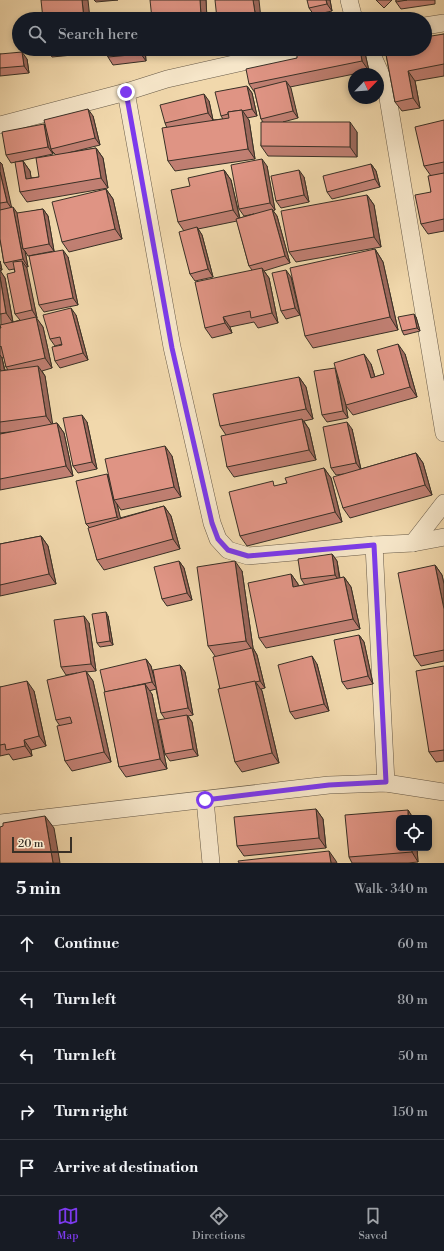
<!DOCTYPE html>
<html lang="en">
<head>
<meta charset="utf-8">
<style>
	:root { --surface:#171b24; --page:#242831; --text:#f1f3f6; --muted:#9ea1a6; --line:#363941; --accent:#7c3aed }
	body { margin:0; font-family:"Libre Bodoni",serif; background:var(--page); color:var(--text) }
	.controls { position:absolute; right:12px; bottom:12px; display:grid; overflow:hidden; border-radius:6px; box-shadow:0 2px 6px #0003 }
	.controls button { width:36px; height:36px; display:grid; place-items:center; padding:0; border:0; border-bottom:1px solid var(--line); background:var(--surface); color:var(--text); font:20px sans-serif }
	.compass { position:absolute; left:348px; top:68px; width:36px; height:36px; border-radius:50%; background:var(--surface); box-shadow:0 2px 6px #0003; rotate:65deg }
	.scale { position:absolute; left:12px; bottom:10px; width:60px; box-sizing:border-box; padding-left:4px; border:2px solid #393026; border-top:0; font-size:11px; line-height:14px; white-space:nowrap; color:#393026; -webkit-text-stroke:3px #f6e6c9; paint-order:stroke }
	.stop { position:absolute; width:12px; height:12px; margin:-9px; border:3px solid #7c3aed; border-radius:50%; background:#fff }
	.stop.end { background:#7c3aed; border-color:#fff; box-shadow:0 1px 4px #0008 }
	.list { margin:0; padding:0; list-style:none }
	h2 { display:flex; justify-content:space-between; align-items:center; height:52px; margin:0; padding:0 16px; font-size:17px }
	h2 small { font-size:13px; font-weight:400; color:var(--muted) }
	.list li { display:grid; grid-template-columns:26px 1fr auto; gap:12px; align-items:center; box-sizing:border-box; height:56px; padding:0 16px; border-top:1px solid var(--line) }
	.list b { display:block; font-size:15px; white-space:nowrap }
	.list em { font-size:13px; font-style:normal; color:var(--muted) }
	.icon { flex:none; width:22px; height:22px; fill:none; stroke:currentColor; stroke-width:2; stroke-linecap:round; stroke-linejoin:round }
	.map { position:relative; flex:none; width:444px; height:863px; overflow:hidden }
	.search { position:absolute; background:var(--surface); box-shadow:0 2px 6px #0003; left:12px; right:12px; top:12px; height:44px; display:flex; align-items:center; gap:10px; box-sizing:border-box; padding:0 14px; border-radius:22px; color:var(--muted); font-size:15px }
	.sheet { height:332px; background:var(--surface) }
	nav { display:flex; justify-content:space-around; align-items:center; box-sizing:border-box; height:56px; border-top:1px solid var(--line); background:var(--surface); font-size:11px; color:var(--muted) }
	nav a { display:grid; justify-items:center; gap:2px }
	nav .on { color:var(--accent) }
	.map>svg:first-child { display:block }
</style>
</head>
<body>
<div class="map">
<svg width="444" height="863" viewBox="0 0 444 863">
	<rect width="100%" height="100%" fill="#f1d8ac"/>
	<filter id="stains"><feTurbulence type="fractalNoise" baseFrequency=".005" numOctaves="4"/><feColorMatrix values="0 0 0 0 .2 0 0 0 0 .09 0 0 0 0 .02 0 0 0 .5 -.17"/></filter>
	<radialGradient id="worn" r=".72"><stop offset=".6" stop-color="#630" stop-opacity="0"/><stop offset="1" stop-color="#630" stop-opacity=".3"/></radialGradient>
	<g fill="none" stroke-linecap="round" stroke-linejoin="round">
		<defs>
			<g id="minor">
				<polyline points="349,0 354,19"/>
				<polyline points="425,26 444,23"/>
				<polyline points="367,49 373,57 386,86 444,433"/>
				<polyline points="126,92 167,79 301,49"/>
				<polyline points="0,125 126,92 172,347 212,523 218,539 228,550 248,556 374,545 413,543 444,537"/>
				<polyline points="413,543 444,503"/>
				<polyline points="374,545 386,783"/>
				<polyline points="205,800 211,863"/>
				<polyline points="0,823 329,785 386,783 444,792"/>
			</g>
		</defs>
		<use href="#minor" stroke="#675a48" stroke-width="18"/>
		<use href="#minor" stroke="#f6e6c9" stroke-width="17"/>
	</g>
	<g fill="#c07f72" stroke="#393026" fill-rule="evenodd">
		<polygon points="94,0 118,0 96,2"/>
		<polygon points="206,0 207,19 152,19"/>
		<polygon points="330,0 332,11 314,15 309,8"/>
		<polygon points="376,0 392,0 384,8"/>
		<polygon points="396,0 435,0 435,4 401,9 396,2"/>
		<polygon points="444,34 444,76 415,81 420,108 402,111 395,102 385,49"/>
		<polygon points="47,49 93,49 93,53 52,57"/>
		<polygon points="107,49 145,49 146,61 113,65 108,57"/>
		<polygon points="328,49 363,49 365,53 369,71 290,87 298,118 283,122 357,132 357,157 268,156 261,146 263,122 261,119 255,93 249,84 297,58"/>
		<polygon points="0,54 27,59 29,73 0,76"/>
		<polygon points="247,86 252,93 257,116 247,118 249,120 255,159 175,171 168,161 167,128 165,123 209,101 213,120 223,119 221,116"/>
		<polygon points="93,116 100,145 68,153 96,148 103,158 108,188 27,202 20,192 23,161 30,171 31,178 39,177 56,155 52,151 53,154 11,163 6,155 44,124 46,127"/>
		<polygon points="444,120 444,231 428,234 421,224 431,192 431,176 424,166"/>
		<path d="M0,162L2,164L11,208L18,214L43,209L48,216L54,251L28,256L25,251L28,267H26L37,318H36L43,327L52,368L42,371L45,376L52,424L57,423L64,433L73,476L0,490V434L19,431L0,433V328H1L0,261L2,270L0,271L5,278L13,322L20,320L15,314V272L14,269L9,270L4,263L0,239ZM4,357L6,367L8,370H5L2,358Z"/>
		<polygon points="371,164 376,171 380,187 332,199 327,192"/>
		<polygon points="267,166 275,210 273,211 277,216 290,263 264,271 269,278 278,323 258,328 254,322 230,327 232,333 212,338 205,328 252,270 249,266 237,221 198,229 202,235 213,277 195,281 190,274 184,231 178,222 190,186 224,170 231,180 240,218 254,214 244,216 239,209"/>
		<polygon points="304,177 309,202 281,208 276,201"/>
		<polygon points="106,189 113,199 122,239 69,252 62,242"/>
		<polygon points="367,195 374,205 381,247 296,262 289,252"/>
		<polygon points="375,249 383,262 398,330 313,348 305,336"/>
		<polygon points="68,257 78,305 44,312 39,305"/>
		<polygon points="291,277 300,315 286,319 281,311"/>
		<polygon points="76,315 88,360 60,368 55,361 62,344 55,346 50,339"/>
		<polygon points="416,317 420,331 404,335 402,331"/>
		<polygon points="405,354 417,397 353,415 346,406 348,418 327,422 322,415 371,364 375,377 384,374"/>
		<polygon points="299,377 306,387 313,419 304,421 309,429 316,460 234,477 227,467 226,435 220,426"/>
		<polygon points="87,422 97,469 78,473 73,466"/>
		<polygon points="352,429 361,469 416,453 423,463 432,495 350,518 343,508 344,474 336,475 331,468"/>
		<polygon points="172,456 181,497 121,510 117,504 120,518 164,506 171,516 180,549 104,570 97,560 89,527 86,524 110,478"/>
		<polygon points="324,468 331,478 342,522 247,546 240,536 277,486 287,483"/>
		<polygon points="41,536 48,546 56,584 0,596 0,544"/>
		<polygon points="332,554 337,561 340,578 344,577 351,587 360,629 266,648 259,638 291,574 298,584 298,586 305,585 301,579"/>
		<polygon points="179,561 184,568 192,600 167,606 162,599"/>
		<polygon points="435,565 442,575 444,584 444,661 421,666 414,656"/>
		<polygon points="242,571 253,648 257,655 265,688 261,689 262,691 279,763 242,772 235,762 220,689 215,656 208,646"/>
		<polygon points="108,616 113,645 100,647 97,643"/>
		<polygon points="89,623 96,671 86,672 93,681 111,762 72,771 65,761 60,726 56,720 77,673 66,675 61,667"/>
		<polygon points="359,635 364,642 373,684 347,689 342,682"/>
		<polygon points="146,659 151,666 154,678 180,665 185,672 193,715 188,716 192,722 198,756 170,761 165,754 165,719 161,713 156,689 149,691 152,694 167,769 126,777 119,767 105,692"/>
		<polygon points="317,664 329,711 295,719 290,712"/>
		<polygon points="444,666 444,761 436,762 429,752"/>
		<polygon points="0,687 34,691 46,746 31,750 32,756 13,760 9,754 0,756"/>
		<polygon points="316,809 323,819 326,848 244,856 237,846"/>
		<polygon points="408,810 413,818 399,818 399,848 417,848 418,862 408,863 352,863 349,857"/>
	</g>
	<g fill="#9c685c" stroke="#393026">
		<polygon points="82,0 88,0 90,19 84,19"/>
		<polygon points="200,0 206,0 207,19 203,19 201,16"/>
		<polygon points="253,0 259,0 261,19 256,19"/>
		<polygon points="326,0 330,0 332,11 327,4"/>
		<polygon points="141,49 145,49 146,61 141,54"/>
		<polygon points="360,49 363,49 365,53 369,71 362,61"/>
		<polygon points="22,52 27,59 29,73 24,66"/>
		<polygon points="408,71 415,81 420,108 413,98"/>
		<polygon points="286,81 291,88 298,118 293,111"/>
		<polygon points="247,86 252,93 257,116 252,109"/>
		<polygon points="204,94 209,101 213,120 208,113"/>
		<polygon points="88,109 93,116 100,145 95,138"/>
		<polygon points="242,110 249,120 255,159 248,149"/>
		<polygon points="350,122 357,132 357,157 350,147"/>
		<polygon points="44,124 49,131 51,149 52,151 53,154 48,147"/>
		<polygon points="96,148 103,158 108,188 101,178"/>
		<polygon points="262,159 267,166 275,210 270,203"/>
		<polygon points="23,161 30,171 33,189 26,179"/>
		<polygon points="0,162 2,164 12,209 7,202 0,172"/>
		<polygon points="371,164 376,171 380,187 375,179"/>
		<polygon points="224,170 231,180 240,220 233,210"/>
		<polygon points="299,170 304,177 309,202 304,195"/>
		<polygon points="106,189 113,199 122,239 115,229"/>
		<polygon points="367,195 374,205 381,247 374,237"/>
		<polygon points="13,207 18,214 23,249 25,251 28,267 23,259"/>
		<polygon points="43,209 48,216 54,251 49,244"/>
		<polygon points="272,209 277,216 290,263 285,256"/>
		<polygon points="197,227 202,235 213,277 208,269"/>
		<polygon points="375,249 383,262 398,330 390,317"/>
		<polygon points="63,250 68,257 78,305 73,298"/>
		<polygon points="0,261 2,270 0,268"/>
		<polygon points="22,261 27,268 37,318 32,310"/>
		<polygon points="262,268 269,278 278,323 272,313"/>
		<polygon points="0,270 5,278 13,323 6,313 0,277"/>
		<polygon points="286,270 291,277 300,315 295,308"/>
		<polygon points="71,308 76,315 88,360 83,353"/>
		<polygon points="414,314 416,317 420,331 417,328"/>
		<polygon points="36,317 43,327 52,368 45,358"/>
		<polygon points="223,317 230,327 232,333 225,323"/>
		<polygon points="398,344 405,354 417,397 410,387"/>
		<polygon points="364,354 371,364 378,388 371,378"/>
		<polygon points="0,355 2,358 6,378 0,369"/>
		<polygon points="38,366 45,376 53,426 46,416"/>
		<polygon points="336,368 341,375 348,418 343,411"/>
		<polygon points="299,377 306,387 313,419 306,409"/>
		<polygon points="82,415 87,422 97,469 92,462"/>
		<polygon points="302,419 309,429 316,460 309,450"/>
		<polygon points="347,422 352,429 361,470 356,463"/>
		<polygon points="57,423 64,433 73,476 66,466"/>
		<polygon points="165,446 172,456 181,497 174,487"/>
		<polygon points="416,453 423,463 432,495 425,485"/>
		<polygon points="324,468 331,478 342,522 335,512"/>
		<polygon points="107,474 112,482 114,500 117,504 122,524 117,517"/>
		<polygon points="164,506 171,516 180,549 173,539"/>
		<polygon points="41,536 48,546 56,584 49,574"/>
		<polygon points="332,554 337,561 340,582 335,575"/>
		<polygon points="179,561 184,568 192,600 187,593"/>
		<polygon points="235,561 242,571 253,648 257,655 265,688 260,681 253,651 246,641"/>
		<polygon points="435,565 442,575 444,584 444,609"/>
		<polygon points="291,574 298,584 300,597 293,587"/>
		<polygon points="344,577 351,587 360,629 353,619"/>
		<polygon points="106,612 108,616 113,645 110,641"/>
		<polygon points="84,616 89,623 96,671 91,664"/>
		<polygon points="359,635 364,642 373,684 368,676"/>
		<polygon points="312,656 317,664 329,711 324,704"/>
		<polygon points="146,659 151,666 157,689 152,682"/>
		<polygon points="180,665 185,672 193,715 188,708"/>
		<polygon points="86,671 93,681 111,762 104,752"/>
		<polygon points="27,681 34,691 46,746 39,736"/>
		<polygon points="255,681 262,691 279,763 272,753"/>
		<polygon points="145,684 152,694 167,769 160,759"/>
		<polygon points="187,715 192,722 198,756 193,749"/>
		<polygon points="24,740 31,750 32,756 25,746"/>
		<polygon points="316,809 323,819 326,848 319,838"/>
		<polygon points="408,810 413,818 408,818"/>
		<polygon points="45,816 54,828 60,863 53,863"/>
		<polygon points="411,848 417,848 418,862 412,852"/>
		<polygon points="329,851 336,861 337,863 331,863"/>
	</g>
	<g fill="#df9484" stroke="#393026">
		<polygon points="41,0 82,0 84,19 43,19"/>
		<polygon points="150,0 200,0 201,16 166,19 152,19"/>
		<polygon points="215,0 253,0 256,19 217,19"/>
		<polygon points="307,0 326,0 327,4 309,8"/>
		<polygon points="396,0 407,0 396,2"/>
		<polygon points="444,34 444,64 408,71 413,98 395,102 385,49 425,49 425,37"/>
		<polygon points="107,49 141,49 141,54 108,57"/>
		<polygon points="328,49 360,49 362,61 249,84 246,69 297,58 297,55"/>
		<polygon points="22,52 24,66 0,68 0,54"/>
		<polygon points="286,81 293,111 261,119 254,89"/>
		<polygon points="247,86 252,109 242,111 242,110 228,112 228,114 221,116 215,92"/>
		<polygon points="204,94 208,113 165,123 160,105"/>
		<polygon points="88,109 95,138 51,149 44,120"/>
		<polygon points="242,110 248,149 168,161 162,128 229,118 228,112"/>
		<polygon points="444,120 444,162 424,166 415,127"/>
		<polygon points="261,122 350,122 350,147 261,146"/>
		<polygon points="44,124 48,147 6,155 2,132"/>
		<polygon points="96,148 101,178 20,192 15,162 23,161 26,179 39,177 36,158"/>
		<polygon points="262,159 270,203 239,209 231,165"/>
		<polygon points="371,164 375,179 327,192 323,176"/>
		<polygon points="224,170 233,210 178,222 171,190 190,186 188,178"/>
		<polygon points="299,170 304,195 276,201 271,176"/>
		<polygon points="0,172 7,202 0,203"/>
		<polygon points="444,173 444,219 421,224 415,195 431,192 428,176"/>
		<polygon points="106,189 115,229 62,242 52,202"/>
		<polygon points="367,195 374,237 289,252 281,211"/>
		<polygon points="13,207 23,259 4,263 0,239 0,210"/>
		<polygon points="43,209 49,244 23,249 17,213"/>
		<polygon points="272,209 285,256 249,266 236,219"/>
		<polygon points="197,227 208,269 190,274 179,232"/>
		<polygon points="375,249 390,317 305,336 290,268"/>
		<polygon points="63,250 73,298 39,305 29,256"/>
		<polygon points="22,261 32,310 15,314 7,274 15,272 13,262"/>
		<polygon points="262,268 272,313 251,318 250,311 223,317 225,323 205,328 195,282"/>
		<polygon points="286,270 295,308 281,311 272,273"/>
		<polygon points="0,277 6,313 0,314"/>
		<polygon points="71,308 83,353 55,361 52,347 62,345 60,337 50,339 43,315"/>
		<polygon points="414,314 417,328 402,331 398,317"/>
		<polygon points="36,317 45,358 6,367 1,346 0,347 0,328 1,328 0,325"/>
		<polygon points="398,344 410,387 346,405 334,363 364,354 371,378 384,374 377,350"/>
		<polygon points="38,366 46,416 0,422 0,371"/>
		<polygon points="335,368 343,411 322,415 314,371"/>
		<polygon points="299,377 306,409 220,426 213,394"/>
		<polygon points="82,415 92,462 73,466 63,418"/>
		<polygon points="302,419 309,450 227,467 221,436"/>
		<polygon points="347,422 356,463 331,468 323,427"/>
		<polygon points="57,423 66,466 0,479 0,434"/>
		<polygon points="165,446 174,487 114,500 105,459"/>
		<polygon points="416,453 425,485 343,508 333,477"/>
		<polygon points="324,468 335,512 240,536 229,492 273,481 274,486 287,483 285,478"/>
		<polygon points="107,474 117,517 86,524 76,481"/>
		<polygon points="164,506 173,539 97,560 88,528"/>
		<polygon points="41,536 49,574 0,585 0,544"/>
		<polygon points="332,554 335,575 301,579 298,559"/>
		<polygon points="179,561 187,593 162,599 154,567"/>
		<polygon points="235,561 246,641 208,646 197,567"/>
		<polygon points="435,565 444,609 444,650 414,656 398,573"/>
		<polygon points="291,574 293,587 344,577 353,619 259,638 248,583"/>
		<polygon points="106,612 110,641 97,643 92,614"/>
		<polygon points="84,616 91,664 61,667 54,620"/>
		<polygon points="359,635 368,676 342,682 334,640"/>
		<polygon points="252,648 260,681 220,689 213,657"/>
		<polygon points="312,656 324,704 290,712 278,665"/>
		<polygon points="146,659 152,682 105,692 100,670"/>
		<polygon points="180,665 188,708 161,713 153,670"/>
		<polygon points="444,666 444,750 429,752 416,671"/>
		<polygon points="86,671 104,752 65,761 57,726 72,723 70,717 56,720 47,680"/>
		<polygon points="27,681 39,736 24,740 25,746 6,750 5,744 0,745 0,687"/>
		<polygon points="255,681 272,753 235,762 218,689"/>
		<polygon points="145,684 160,759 119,767 104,692"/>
		<polygon points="187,715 193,749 165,754 158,720"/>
		<polygon points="316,809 319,838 237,846 234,817"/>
		<polygon points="408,810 408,818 399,818 399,848 411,848 412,852 349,857 345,815"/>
		<polygon points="45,816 53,863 0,863 0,827 3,826 3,823"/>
		<polygon points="329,851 331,863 239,863 238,861"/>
	</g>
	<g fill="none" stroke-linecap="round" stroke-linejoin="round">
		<polyline stroke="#7c3aed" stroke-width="5" points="126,92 172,348 212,523 218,539 228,550 248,556 374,545 386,782 329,785 205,800"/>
	</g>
	<rect width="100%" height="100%" filter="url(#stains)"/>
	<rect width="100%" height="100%" fill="url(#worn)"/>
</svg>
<div class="controls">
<button><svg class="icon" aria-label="locate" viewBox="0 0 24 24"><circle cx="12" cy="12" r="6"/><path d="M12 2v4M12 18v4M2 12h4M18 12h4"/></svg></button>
</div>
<svg class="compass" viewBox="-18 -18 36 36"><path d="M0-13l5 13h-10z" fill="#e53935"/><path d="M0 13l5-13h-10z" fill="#9ea1a6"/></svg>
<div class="scale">20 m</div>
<div class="stop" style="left:205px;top:800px"></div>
<div class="stop end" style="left:126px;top:92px"></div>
<div class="search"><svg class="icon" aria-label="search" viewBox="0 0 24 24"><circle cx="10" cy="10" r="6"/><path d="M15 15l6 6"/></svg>Search here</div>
</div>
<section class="sheet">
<h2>5 min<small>Walk · 340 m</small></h2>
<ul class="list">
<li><svg class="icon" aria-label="ahead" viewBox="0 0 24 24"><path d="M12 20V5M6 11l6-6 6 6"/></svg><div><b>Continue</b></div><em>60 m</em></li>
<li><svg class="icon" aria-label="left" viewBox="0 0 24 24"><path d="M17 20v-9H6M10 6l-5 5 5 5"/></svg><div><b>Turn left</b></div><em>80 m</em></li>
<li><svg class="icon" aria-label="left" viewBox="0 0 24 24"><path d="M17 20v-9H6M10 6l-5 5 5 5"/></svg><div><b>Turn left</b></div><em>50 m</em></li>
<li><svg class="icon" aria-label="right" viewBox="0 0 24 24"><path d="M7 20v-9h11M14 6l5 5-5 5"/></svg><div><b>Turn right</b></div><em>150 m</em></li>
<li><svg class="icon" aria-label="arrive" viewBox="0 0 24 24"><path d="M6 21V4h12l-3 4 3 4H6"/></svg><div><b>Arrive at destination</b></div></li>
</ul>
</section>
<nav>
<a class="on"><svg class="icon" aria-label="map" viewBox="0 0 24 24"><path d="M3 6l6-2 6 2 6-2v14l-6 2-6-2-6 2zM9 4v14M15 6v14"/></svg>Map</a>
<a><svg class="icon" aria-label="directions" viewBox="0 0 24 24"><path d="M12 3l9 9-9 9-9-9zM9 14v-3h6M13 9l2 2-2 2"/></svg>Directions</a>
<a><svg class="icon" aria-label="saved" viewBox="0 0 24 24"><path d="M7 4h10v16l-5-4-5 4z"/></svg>Saved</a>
</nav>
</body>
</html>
